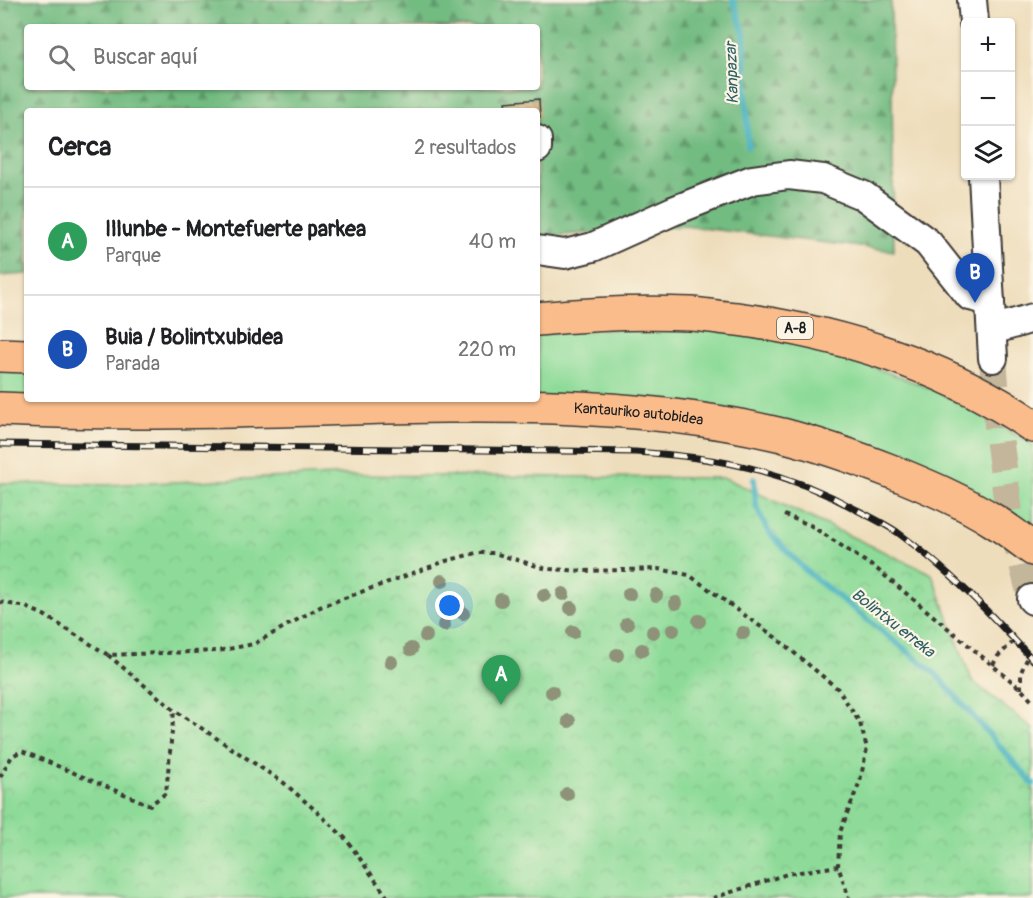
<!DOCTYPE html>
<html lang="es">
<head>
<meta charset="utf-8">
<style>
	:root { --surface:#fff; --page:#f2f2f2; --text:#202124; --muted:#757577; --line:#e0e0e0; --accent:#1f6fb2 }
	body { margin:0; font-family:Pangolin,sans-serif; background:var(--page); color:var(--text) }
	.controls { position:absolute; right:18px; top:18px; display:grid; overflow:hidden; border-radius:6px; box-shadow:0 2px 4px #0004 }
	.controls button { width:54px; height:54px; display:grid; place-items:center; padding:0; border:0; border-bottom:2px solid var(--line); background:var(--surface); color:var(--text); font:30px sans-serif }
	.you { position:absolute; left:450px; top:606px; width:21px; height:21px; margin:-15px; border:4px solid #fff; border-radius:50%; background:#1a73e8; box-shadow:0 0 0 9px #1a73e833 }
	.badge { display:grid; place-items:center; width:39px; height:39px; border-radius:50%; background:var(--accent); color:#fff; font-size:20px; font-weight:700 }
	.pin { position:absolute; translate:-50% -50px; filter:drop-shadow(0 2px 3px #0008) }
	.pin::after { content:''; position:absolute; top:32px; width:21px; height:18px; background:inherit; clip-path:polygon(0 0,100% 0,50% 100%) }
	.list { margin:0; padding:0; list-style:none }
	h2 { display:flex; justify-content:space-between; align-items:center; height:78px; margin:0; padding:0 24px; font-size:26px }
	h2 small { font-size:20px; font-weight:400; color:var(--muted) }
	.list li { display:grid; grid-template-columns:39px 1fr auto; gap:18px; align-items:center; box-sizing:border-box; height:108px; padding:0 24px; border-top:2px solid var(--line) }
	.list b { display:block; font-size:22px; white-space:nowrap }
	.list p { margin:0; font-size:20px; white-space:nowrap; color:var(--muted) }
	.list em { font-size:20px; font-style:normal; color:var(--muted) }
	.icon { flex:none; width:33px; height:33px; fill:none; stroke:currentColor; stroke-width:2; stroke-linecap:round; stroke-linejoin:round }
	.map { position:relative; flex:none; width:1033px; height:898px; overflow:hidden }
	.search { position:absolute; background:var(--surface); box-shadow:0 2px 4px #0004; left:24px; top:24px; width:516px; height:66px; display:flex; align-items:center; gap:15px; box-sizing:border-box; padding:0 21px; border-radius:6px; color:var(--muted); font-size:22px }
	.panel { position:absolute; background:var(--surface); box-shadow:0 2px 4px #0004; left:24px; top:108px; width:516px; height:294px; border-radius:6px }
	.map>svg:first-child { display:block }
</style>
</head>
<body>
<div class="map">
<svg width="1033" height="898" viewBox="0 0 1033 898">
	<defs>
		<pattern id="forest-firs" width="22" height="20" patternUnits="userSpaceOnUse" patternTransform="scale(1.5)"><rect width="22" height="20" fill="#72bb81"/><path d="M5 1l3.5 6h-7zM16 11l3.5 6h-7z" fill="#5d9769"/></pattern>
		<pattern id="park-crowns" width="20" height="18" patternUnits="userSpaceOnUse" patternTransform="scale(1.5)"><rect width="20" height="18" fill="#8edb99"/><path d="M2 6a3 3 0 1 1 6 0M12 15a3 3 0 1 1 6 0" fill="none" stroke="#7abb83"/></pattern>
		<pattern id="building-back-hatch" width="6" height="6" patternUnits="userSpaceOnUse" patternTransform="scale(1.5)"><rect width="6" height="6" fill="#cfa16e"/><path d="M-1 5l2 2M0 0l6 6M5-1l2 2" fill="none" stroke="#a7825a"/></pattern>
	</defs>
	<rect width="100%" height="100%" fill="#fcf5e5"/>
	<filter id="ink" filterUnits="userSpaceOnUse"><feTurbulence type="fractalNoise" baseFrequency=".0167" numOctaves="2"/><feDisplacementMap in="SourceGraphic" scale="12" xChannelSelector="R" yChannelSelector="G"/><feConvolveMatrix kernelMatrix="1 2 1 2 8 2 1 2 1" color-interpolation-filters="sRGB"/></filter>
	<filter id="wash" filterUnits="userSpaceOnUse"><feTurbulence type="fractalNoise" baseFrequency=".008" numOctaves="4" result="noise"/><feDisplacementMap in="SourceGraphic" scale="24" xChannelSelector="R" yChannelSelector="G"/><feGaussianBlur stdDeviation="1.35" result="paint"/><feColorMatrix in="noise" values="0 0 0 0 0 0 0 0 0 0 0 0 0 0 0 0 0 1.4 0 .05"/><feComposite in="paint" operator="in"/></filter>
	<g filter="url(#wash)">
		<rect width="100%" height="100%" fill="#edb"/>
		<path fill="url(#forest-firs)" stroke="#476c4e" stroke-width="1.5" fill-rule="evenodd" d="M0,0H891L894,251L684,226L537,237V111H27V274L0,276ZM27,27H537V87H27Z"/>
		<polygon fill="url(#park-crowns)" stroke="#557c5a" stroke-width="1.5" points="336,475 725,478 932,574 972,681 1033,729 1033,898 0,898 0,483 104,485"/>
		<g fill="#8edb99" stroke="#557c5a" stroke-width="1.5">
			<polygon points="684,326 806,342 932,389 1033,444 1033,535 939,484 537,397 537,333"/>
			<polygon points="0,368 27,369 27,399 0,399"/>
		</g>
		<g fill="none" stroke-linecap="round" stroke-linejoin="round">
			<g stroke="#42b1be" stroke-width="6">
				<polyline points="733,0 744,33 748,146"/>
				<polyline points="754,479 756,506 768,531 807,572 935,673 1033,784"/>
			</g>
		</g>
		<g id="blocks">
			<polygon fill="url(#building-back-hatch)" points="539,99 540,117 537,117 537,111 507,111 506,102"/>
		</g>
	</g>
	<g filter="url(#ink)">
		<use href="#blocks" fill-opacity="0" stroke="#3c3934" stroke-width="1.5"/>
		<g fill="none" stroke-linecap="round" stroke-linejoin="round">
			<polyline stroke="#c4b69b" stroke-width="28" stroke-dasharray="28 14" stroke-linecap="butt" points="993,358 999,437 1009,512 1032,599"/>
			<defs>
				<g id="minor">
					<polyline points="972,0 974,22"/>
					<polyline points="537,140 537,148"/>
					<polyline points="983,176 993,358"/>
					<polyline points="537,250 565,254 593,247 673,211 752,180 789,175 823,179 864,196 928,243 970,296 990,301"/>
					<polyline points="992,330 1033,318"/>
					<polyline points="1032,599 1033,600"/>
				</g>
				<g id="highway">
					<path d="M537,319C588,314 640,312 691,314C706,315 722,318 737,319C841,333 946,366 1033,426"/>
					<polyline points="0,355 27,356"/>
					<path id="s1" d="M0,409C105,414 210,412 315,409C470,405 630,399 782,435C820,445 857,458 893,472C927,486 963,501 994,521C1007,529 1020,539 1033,549"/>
				</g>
			</defs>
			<use href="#minor" stroke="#3c3934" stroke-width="32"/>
			<use href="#highway" stroke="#3c3934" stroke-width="36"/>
			<g stroke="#3c3934" stroke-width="4" stroke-dasharray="4.5 4.5" stroke-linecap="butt">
				<polyline points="784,515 810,525 878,570 1021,689 1033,702"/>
				<polyline points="0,602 26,607 44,615 108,655 218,651 254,644 320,607 446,561 476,553 494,553 547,569 585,571 658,569 689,575 775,637 838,689 860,723 867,748 860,781 840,832 838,866 849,898"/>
				<polyline points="108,655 174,710 284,783 314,809 346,839 388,898"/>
				<polyline points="993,665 998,656 1013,642"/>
				<polyline points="1021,689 1021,672 1027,659"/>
				<polyline points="0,777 12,756 22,751 150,805 166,793 174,711"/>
				<polyline points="713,898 787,874 838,866"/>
			</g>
			<use href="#minor" stroke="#fff" stroke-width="28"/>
			<use href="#highway" stroke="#fabc8b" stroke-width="33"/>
			<defs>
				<path id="rail" d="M0,444L635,452C718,457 784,470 857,510C871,517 885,524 897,532C948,569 991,614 1033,660"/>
			</defs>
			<use href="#rail" stroke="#1c1c1c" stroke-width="7"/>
			<use href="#rail" stroke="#fcf5e5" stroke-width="4.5" stroke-dasharray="14" stroke-linecap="butt"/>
		</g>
		<g fill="#8d9278">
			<circle cx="442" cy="581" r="7"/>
			<circle cx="563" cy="594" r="7"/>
			<circle cx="629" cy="594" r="7"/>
			<circle cx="544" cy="595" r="7"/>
			<circle cx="656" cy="595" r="7"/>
			<circle cx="501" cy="600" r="7"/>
			<circle cx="676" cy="603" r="7"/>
			<circle cx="571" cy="608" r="7"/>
			<circle cx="463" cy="613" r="7"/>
			<circle cx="699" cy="621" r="7"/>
			<circle cx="627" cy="624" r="7"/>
			<circle cx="444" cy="625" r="7"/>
			<circle cx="673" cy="630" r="7"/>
			<circle cx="573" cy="632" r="7"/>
			<circle cx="653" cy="632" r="7"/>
			<circle cx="743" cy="633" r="7"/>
			<circle cx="426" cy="636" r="7"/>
			<circle cx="411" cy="649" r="7"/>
			<circle cx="642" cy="650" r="7"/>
			<circle cx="617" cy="655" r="7"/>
			<circle cx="391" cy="662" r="7"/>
			<circle cx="552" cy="692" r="7"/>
			<circle cx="569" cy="721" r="7"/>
			<circle cx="567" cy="794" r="7"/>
		</g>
	</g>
	<g text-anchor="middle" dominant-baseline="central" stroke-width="4.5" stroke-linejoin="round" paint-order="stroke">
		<rect fill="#fcf5e5" stroke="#5f5d58" stroke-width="1.5" x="777" y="317" width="36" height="22" rx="4.5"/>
		<g font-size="14" font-weight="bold" fill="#1c1c1c">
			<text x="795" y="328">A-8</text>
		</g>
		<g font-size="15" fill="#1c1c1c" stroke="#fcf5e5">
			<text stroke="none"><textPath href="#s1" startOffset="639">Kantauriko autobidea</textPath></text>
		</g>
		<g font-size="16" font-style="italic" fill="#2d5f65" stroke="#fcf5e5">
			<text transform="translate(732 73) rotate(-92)">Kanpazar</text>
			<text transform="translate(893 623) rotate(38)">Bolintxu erreka</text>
		</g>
	</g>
</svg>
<div class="controls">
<button>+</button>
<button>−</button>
<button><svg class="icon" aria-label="layers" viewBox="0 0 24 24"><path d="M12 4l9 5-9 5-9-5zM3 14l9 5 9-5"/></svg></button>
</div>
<div class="you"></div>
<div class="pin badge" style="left:501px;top:705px;background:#2e9e5b">A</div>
<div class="pin badge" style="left:975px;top:303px;background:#1a4fb4">B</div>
<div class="search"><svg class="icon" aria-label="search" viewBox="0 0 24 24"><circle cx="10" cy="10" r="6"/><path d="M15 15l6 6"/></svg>Buscar aquí</div>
<section class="panel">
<h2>Cerca<small>2 resultados</small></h2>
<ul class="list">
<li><span class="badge" style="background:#2e9e5b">A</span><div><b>Illunbe - Montefuerte parkea</b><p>Parque</p></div><em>40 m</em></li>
<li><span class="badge" style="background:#1a4fb4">B</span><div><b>Buia / Bolintxubidea</b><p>Parada</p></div><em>220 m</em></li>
</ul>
</section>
</div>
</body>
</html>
